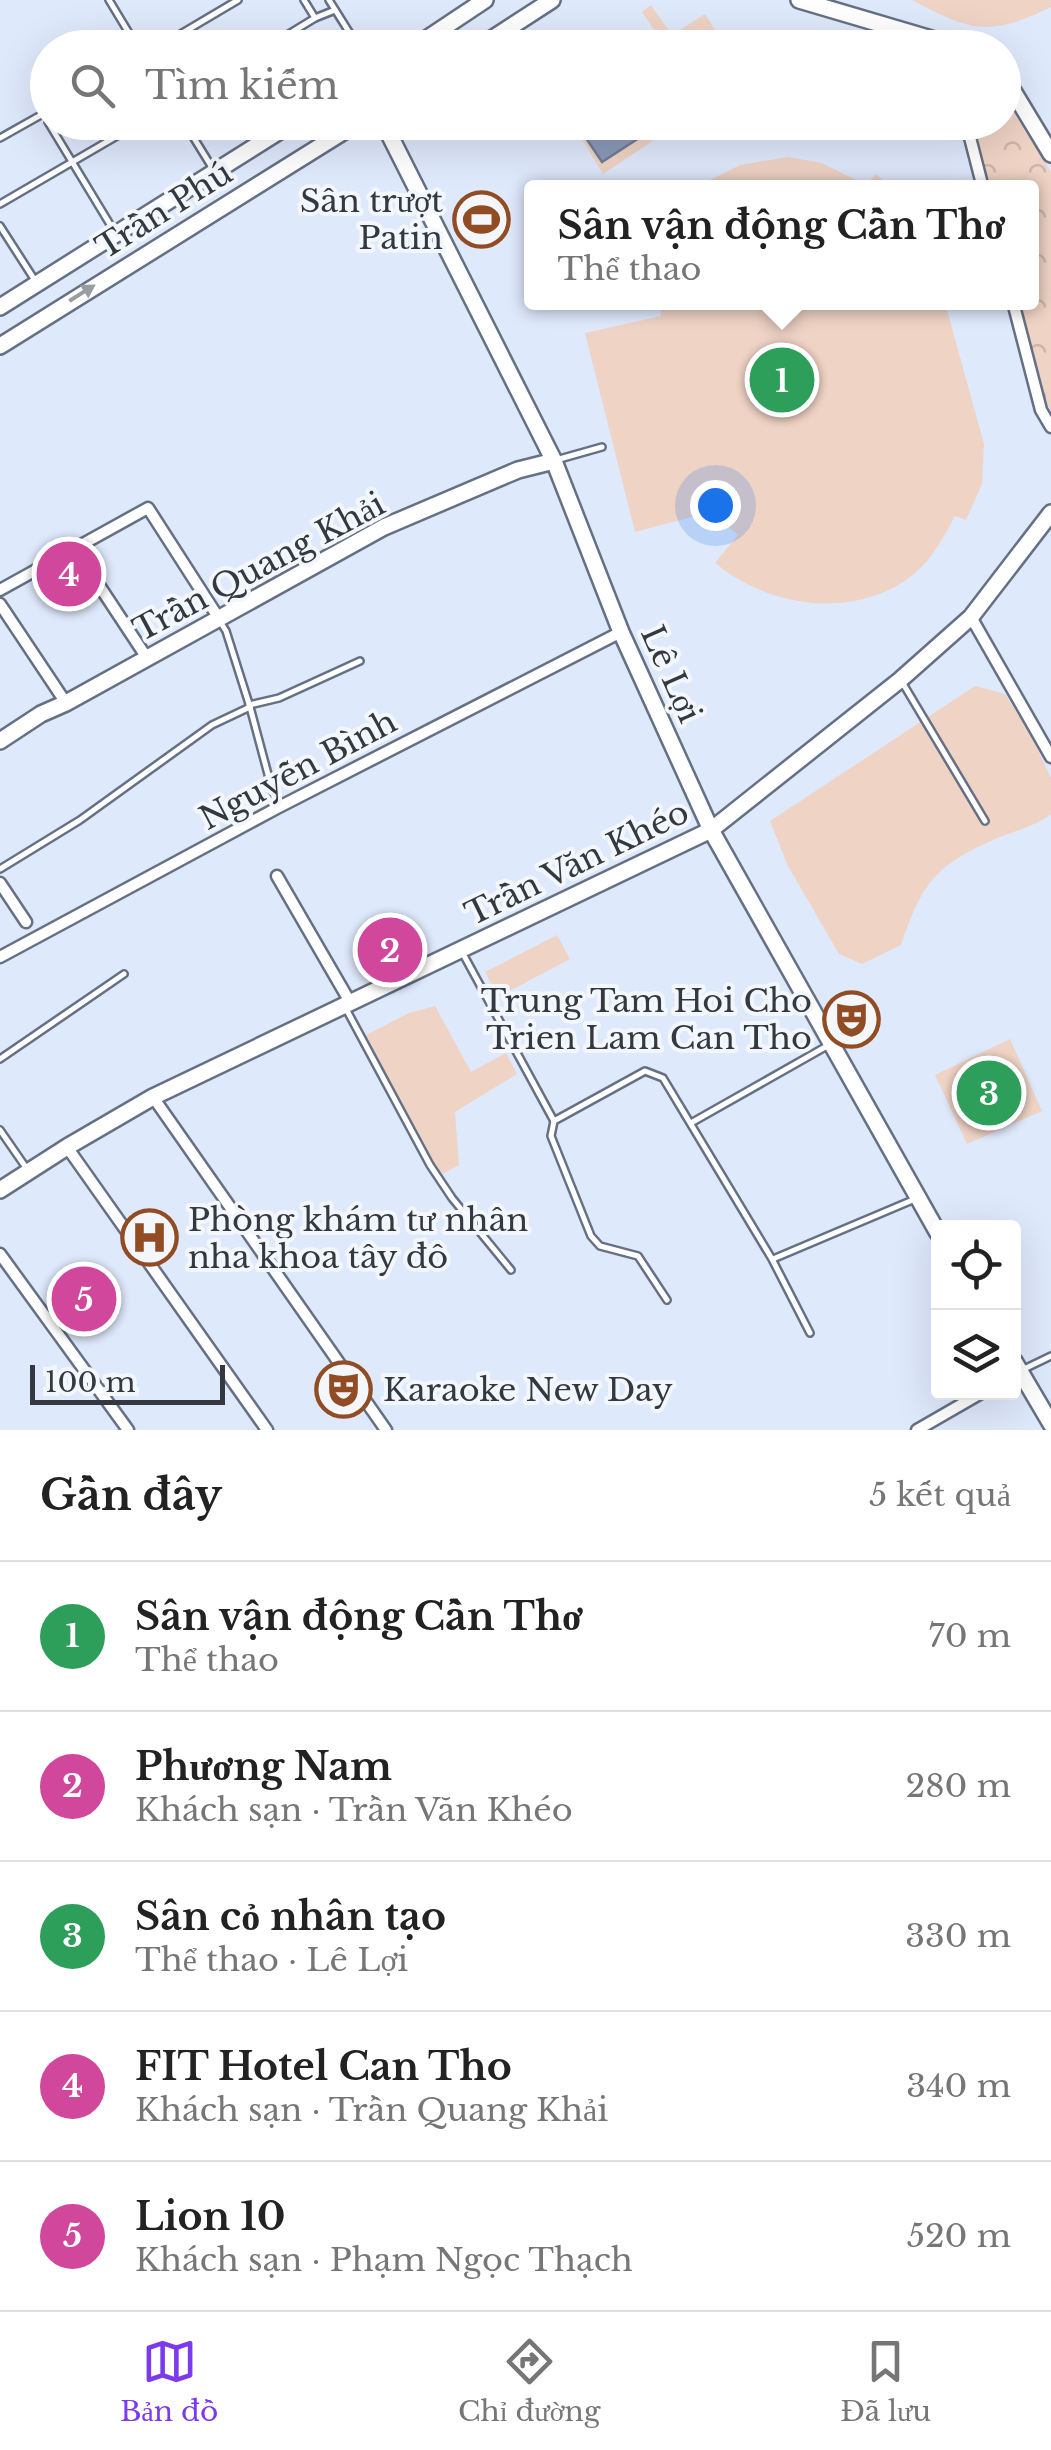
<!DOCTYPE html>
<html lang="vi">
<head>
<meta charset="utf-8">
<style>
	:root { --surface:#fff; --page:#f2f2f2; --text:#222; --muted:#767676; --line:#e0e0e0; --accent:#7c3aed }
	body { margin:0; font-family:"Libre Baskerville",serif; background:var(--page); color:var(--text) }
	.controls { position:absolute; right:30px; bottom:30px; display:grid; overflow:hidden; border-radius:10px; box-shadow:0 10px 40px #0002 }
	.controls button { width:90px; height:90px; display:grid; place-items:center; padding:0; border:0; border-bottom:2px solid var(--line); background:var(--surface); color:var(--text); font:50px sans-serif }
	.scale { position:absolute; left:30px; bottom:25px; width:195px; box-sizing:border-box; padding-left:10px; border:5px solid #333841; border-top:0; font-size:28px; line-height:35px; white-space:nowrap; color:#333841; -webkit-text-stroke:8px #f3f6fb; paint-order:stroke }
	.you { position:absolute; left:715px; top:505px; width:35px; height:35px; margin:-25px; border:8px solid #fff; border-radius:50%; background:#1a73e8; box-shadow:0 0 0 15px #1a73e833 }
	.badge { display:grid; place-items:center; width:65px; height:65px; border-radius:50%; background:var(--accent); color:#fff; font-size:32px; font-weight:700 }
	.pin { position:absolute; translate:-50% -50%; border:5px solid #fff; box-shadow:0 2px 10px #0006 }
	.popup { position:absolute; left:524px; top:180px; width:515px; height:130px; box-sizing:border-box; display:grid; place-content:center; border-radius:10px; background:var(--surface); filter:drop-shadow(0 2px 8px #0005); font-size:32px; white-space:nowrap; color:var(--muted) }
	.popup b { font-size:38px; color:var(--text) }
	.popup::after { content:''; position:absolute; left:50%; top:100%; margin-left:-20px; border:20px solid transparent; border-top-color:var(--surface) }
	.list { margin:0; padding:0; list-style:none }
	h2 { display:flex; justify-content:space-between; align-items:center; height:130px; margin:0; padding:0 40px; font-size:42px }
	h2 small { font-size:32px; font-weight:400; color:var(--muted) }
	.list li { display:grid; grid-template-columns:65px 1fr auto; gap:30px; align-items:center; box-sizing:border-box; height:150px; padding:0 40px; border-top:2px solid var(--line) }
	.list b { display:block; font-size:38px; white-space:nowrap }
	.list p { margin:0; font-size:32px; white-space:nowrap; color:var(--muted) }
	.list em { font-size:32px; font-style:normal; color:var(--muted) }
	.icon { flex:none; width:55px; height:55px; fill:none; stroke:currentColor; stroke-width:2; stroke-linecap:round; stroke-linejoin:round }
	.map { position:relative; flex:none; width:1051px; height:1430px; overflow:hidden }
	.search { position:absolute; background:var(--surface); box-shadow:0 10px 40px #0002; left:30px; right:30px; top:30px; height:110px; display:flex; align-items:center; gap:25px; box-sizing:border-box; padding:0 35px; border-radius:55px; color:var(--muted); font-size:38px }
	.sheet { height:880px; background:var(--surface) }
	nav { display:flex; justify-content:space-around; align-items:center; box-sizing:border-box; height:140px; border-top:2px solid var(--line); background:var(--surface); font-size:28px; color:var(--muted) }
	nav a { display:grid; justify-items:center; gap:5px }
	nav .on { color:var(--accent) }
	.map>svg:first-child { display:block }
</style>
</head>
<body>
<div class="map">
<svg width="1051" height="1430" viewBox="0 0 1051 1430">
	<defs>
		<pattern id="park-crowns" width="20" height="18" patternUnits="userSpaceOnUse" patternTransform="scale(2.5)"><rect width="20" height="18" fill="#efd3c5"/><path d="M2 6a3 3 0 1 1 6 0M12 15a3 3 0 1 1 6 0" fill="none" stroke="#cdb6aa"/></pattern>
	</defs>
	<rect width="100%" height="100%" fill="#dfe9fc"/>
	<g fill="#efd3c5">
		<path d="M912,0H1051V7C989,37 972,32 912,0Z"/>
		<polygon points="651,5 672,35 705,14 726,47 650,47 661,40 642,12"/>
		<polygon points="572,123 680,123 603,174"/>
		<polygon points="788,157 822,163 866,185 876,174 891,187 696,187 740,165"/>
		<path d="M660,303H945L984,444L982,484L966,520L955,516C944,536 934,557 915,573C858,621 769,608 715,563L738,535L725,524L718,510L635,532L585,333L661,316Z"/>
		<path d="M975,686L1005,694L1032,737L1051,778V814C1034,827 1014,831 995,839C934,866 922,884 901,945L862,964L839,954L788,866L770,821Z"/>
		<polygon points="557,935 570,959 498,997 485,972"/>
		<polygon points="435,1006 471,1072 506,1053 517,1074 455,1112 459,1165 443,1174 432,1163 366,1035 409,1013"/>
		<polygon points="1010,1039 1042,1111 967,1144 935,1075"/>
	</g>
	<polygon fill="url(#park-crowns)" points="1004,90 1051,172 1051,413 1033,369 1016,303 1032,302 1032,188 987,187 970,123 1004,122"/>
	<polygon fill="#8b9ab9" stroke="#717d95" stroke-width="2.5" points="576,123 662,123 602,162"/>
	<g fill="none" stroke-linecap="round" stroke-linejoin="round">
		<defs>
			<g id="lane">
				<polyline points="109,0 138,48"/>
				<polyline points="329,0 359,48"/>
				<polyline points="315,18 335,10"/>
				<polyline points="157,48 238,0"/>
				<polyline points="266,48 315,18 304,0"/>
				<polyline points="48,122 114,231"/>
				<polyline points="184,122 213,169"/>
				<polyline points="0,138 48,111"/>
				<polyline points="0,204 141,122"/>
				<polyline points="0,226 36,282"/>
				<polyline points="556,460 602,447"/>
				<polyline points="219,620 226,631 250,707 277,808"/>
				<polyline points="902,682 985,821"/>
				<polyline points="249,705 279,698 360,661"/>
				<polyline points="0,869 80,820 212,725 250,707"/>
				<polyline points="462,952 554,1121"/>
				<polyline points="345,1007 430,1165 452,1198 511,1270"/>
				<polyline points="0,1059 124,974"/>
				<polyline points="691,1123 827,1046"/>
				<polyline points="0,1130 27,1169"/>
				<polyline points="773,1259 915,1199"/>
				<polyline points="667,1300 638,1256 600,1246 591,1236 551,1136 554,1121 645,1071 663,1078 772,1259 810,1333"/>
				<polyline points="1022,1370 1051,1356"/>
			</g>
			<g id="street">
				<polyline points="966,122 983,188"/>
				<polyline points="1013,302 1041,410 1051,427"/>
				<polyline points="75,549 147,658"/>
				<polyline points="0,590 148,508 218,617"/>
				<polyline points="0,604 66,703"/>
				<polyline points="971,617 1051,757"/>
				<polyline points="277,876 350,1002"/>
				<polyline points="0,883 26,922"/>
				<polyline points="0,957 277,808 621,632"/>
				<polyline points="153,1097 386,1430"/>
				<polyline points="67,1147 267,1430"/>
				<polyline points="0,1254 128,1430"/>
				<polyline points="917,1430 983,1392"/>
			</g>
			<g id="secondary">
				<polyline points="799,0 962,48"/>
				<polyline points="413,48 485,0"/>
				<polyline points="478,48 552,0"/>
				<polyline points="1004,76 1051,154"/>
				<polyline points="383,122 554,461 621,632 711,830 938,1233"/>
				<polyline points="0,307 294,122"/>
				<polyline points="0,346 359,122"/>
				<polyline points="0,741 41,714 66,703 384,527 518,470 554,461"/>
				<polyline points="0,1190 67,1147 153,1097 711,830 900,680 971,617 1051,513"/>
				<polyline points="1014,1361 1051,1424"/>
			</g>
		</defs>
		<use href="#lane" stroke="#667084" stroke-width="10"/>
		<use href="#street" stroke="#667084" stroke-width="15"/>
		<use href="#secondary" stroke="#667084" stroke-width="20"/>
		<use href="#lane" stroke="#fff" stroke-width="5"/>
		<use href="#street" stroke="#fff" stroke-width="10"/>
		<use href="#secondary" stroke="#fff" stroke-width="15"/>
	</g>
	<defs><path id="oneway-solid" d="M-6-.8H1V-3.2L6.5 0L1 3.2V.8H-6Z" transform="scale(2.5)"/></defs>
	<use fill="#999ca0" href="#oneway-solid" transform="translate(82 293) rotate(-32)"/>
	<defs>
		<symbol id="stadium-ring" viewBox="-11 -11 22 22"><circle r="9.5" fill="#f3f6fb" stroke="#924c24" stroke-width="1.5"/><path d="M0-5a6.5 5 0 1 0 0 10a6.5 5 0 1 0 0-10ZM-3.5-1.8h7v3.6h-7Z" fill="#924c24"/></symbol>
		<symbol id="theatre-ring" viewBox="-11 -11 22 22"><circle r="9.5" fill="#f3f6fb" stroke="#924c24" stroke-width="1.5"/><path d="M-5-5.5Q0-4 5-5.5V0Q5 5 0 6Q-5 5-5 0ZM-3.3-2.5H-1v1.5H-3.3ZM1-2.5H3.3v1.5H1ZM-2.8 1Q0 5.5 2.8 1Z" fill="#924c24"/></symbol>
		<symbol id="hospital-ring" viewBox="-11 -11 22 22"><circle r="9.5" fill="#f3f6fb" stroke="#924c24" stroke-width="1.5"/><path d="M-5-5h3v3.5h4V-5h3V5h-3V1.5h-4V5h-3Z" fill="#924c24"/></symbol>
	</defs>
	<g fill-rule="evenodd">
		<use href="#stadium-ring" x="450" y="188" width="63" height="63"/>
		<use href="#theatre-ring" x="820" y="988" width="63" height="63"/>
		<use href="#hospital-ring" x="118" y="1206" width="63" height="63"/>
		<use href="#theatre-ring" x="312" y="1358" width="63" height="63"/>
	</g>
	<g text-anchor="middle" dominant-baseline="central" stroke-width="8" stroke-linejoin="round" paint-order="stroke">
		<g font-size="32" fill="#333841" stroke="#f3f6fb" text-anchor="end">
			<text x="443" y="201">Sân trượt<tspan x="443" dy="37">Patin</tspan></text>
			<text x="812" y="1001">Trung Tam Hoi Cho<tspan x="812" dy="37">Trien Lam Can Tho</tspan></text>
			<text x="188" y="1220" text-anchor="start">Phòng khám tư nhân<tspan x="188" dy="37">nha khoa tây đô</tspan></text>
			<text x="383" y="1390" text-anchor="start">Karaoke New Day</text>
		</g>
		<g font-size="32" fill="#333841" stroke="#f3f6fb">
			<text transform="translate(164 210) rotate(-32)">Trần Phú</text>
			<text transform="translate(259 567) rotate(-28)">Trần Quang Khải</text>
			<text transform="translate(671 674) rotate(66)">Lê Lợi</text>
			<text transform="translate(298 770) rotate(-28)">Nguyễn Bình</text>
			<text transform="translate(577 863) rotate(-26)">Trần Văn Khéo</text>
		</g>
	</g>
</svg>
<div class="controls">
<button><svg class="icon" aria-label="locate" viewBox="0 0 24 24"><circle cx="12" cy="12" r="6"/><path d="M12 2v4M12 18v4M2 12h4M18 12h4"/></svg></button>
<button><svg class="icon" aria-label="layers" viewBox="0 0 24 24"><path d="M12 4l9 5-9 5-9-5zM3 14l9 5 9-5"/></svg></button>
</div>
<div class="scale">100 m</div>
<div class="you"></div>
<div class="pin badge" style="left:782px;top:380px;background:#2e9e5b">1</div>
<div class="popup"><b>Sân vận động Cần Thơ</b>Thể thao</div>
<div class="pin badge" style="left:390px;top:950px;background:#d1479c">2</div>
<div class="pin badge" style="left:989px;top:1093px;background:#2e9e5b">3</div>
<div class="pin badge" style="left:69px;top:574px;background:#d1479c">4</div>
<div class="pin badge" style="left:84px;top:1299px;background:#d1479c">5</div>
<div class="search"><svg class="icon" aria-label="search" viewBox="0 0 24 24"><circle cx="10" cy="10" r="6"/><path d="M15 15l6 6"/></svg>Tìm kiếm</div>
</div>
<section class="sheet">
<h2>Gần đây<small>5 kết quả</small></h2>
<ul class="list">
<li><span class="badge" style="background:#2e9e5b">1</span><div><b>Sân vận động Cần Thơ</b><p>Thể thao</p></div><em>70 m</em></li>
<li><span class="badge" style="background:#d1479c">2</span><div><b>Phương Nam</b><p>Khách sạn · Trần Văn Khéo</p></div><em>280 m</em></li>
<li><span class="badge" style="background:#2e9e5b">3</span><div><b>Sân cỏ nhân tạo</b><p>Thể thao · Lê Lợi</p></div><em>330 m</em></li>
<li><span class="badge" style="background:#d1479c">4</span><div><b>FIT Hotel Can Tho</b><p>Khách sạn · Trần Quang Khải</p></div><em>340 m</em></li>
<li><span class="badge" style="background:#d1479c">5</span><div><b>Lion 10</b><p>Khách sạn · Phạm Ngọc Thạch</p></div><em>520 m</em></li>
</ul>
</section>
<nav>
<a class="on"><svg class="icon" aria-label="map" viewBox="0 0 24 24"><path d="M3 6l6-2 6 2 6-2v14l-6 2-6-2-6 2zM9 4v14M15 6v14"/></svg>Bản đồ</a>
<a><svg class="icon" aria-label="directions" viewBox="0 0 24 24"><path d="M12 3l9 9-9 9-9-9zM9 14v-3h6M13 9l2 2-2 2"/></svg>Chỉ đường</a>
<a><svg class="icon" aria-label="saved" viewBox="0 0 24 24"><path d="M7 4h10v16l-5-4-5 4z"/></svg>Đã lưu</a>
</nav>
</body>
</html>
